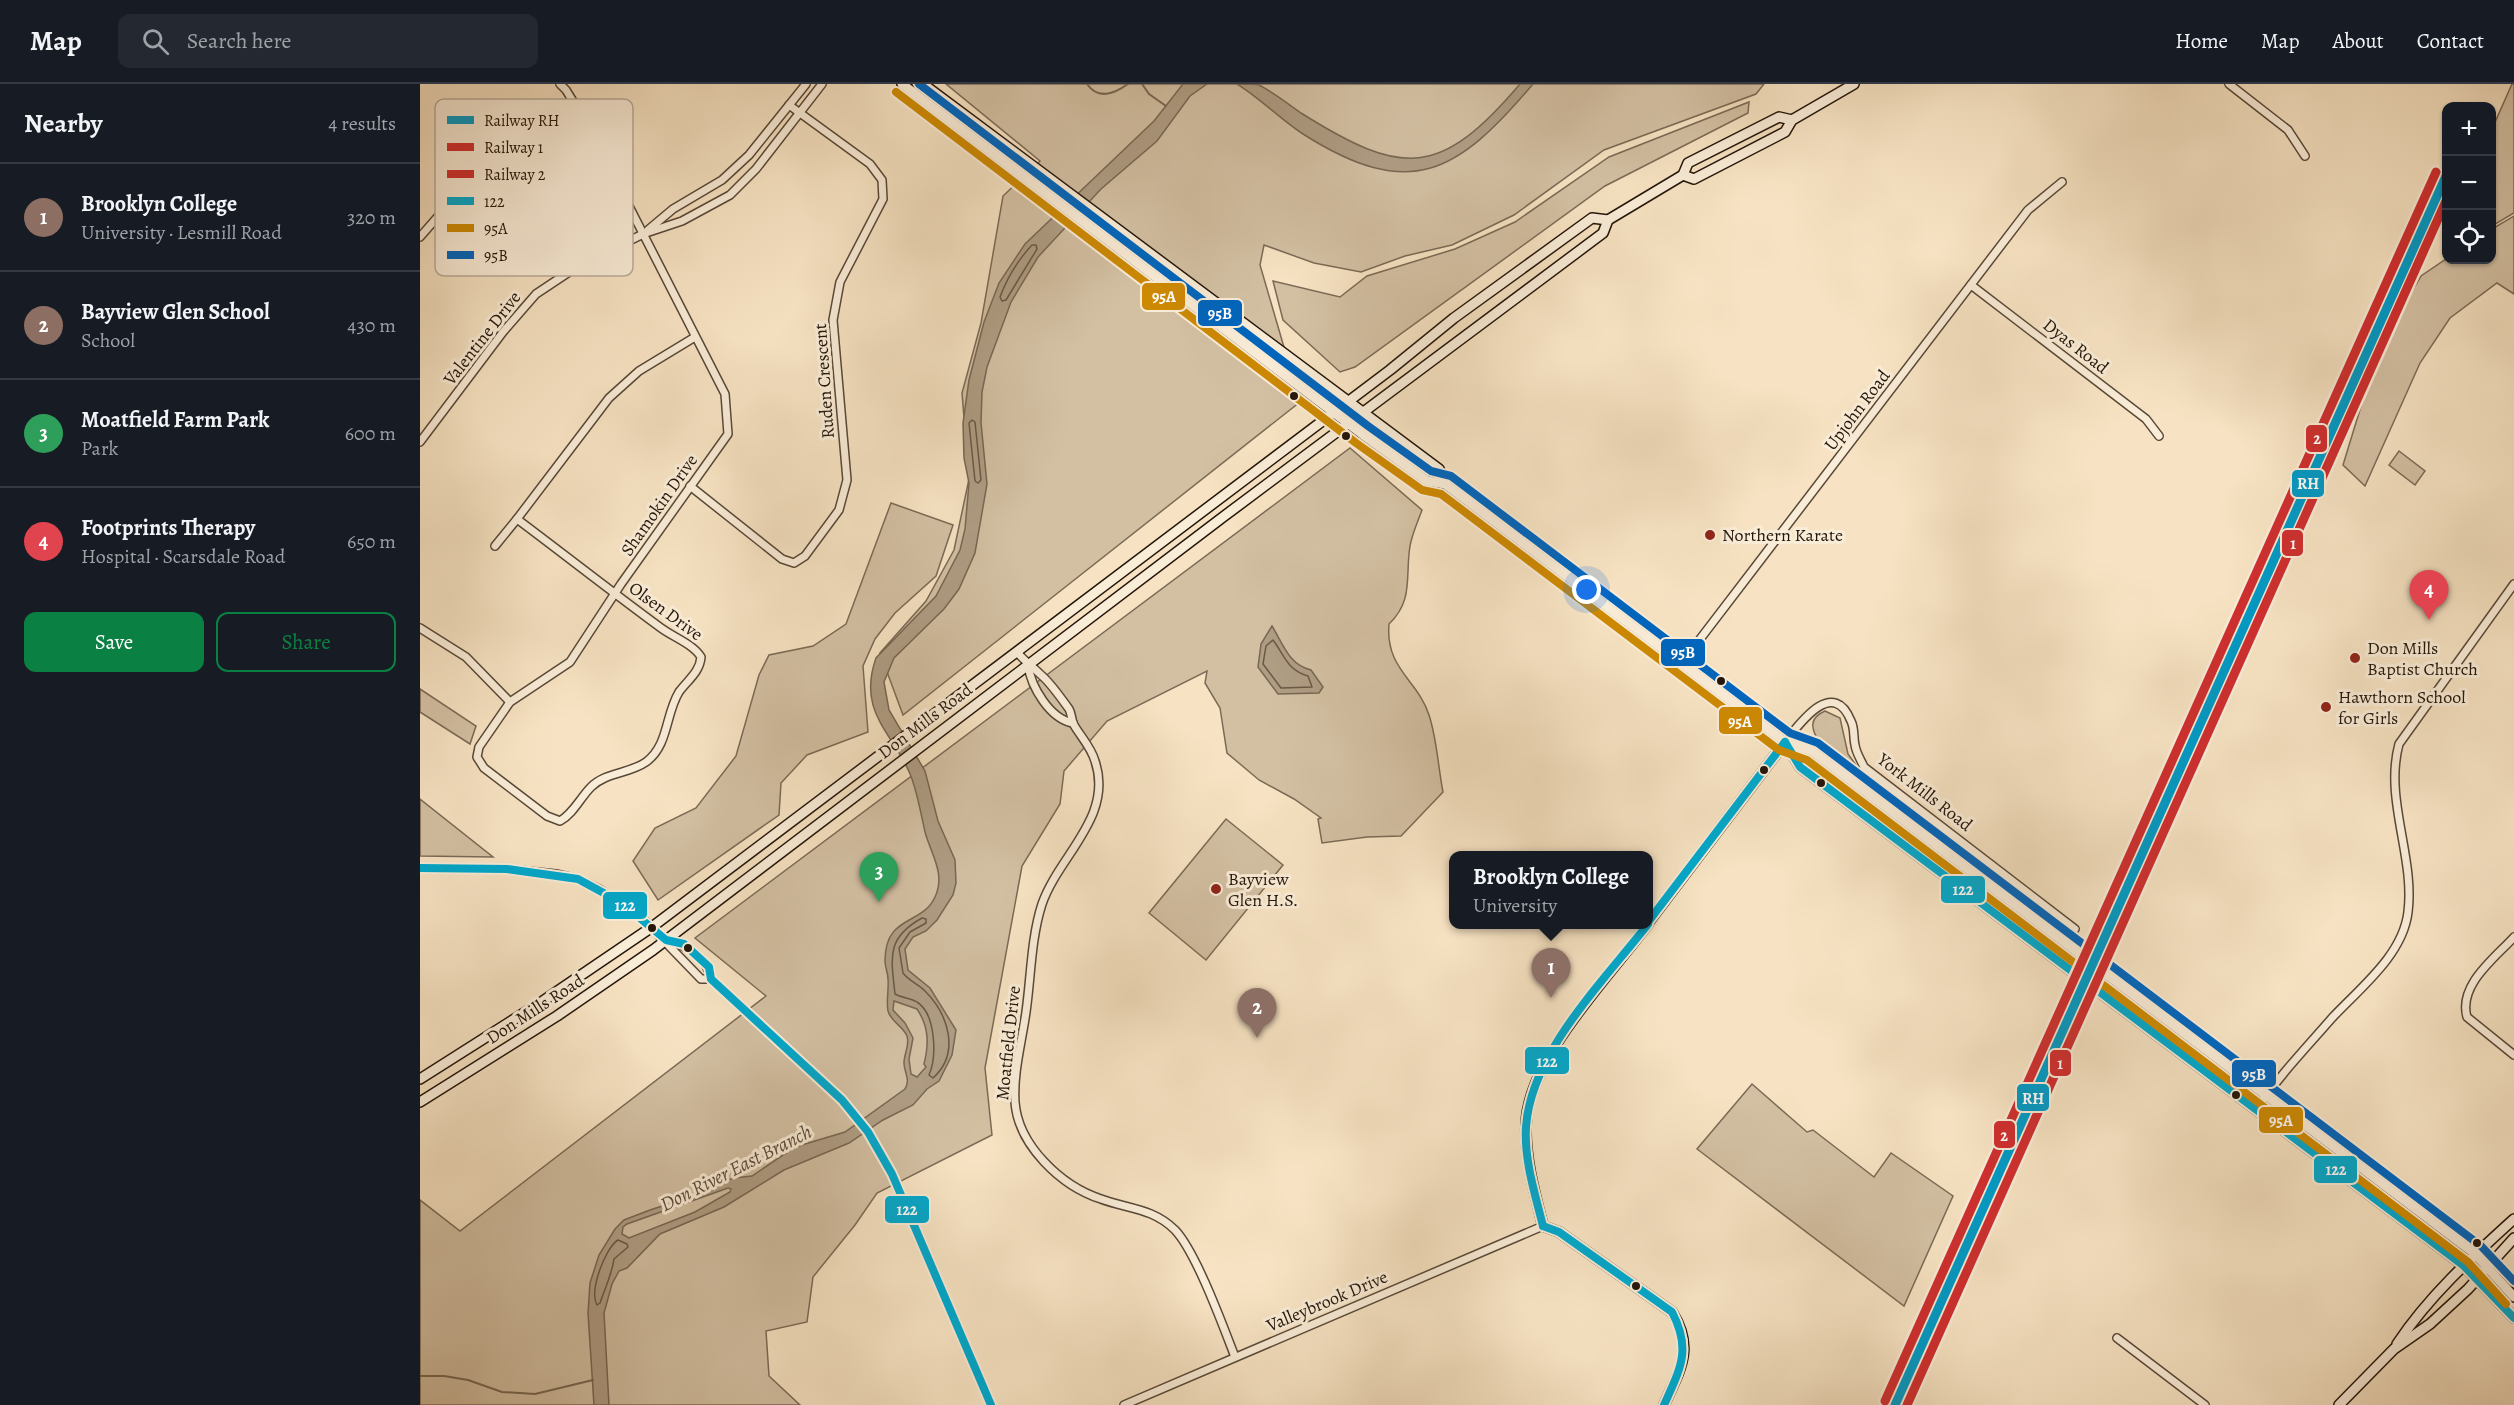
<!DOCTYPE html>
<html lang="en">
<head>
<meta charset="utf-8">
<style>
	:root { --surface:#171b24; --page:#242831; --text:#f1f3f6; --muted:#9ea1a6; --line:#363941; --accent:#0b8043 }
	body { margin:0; font-family:Alegreya,serif; background:var(--page); color:var(--text) }
	.controls { position:absolute; right:18px; top:18px; display:grid; overflow:hidden; border-radius:12px; box-shadow:0 2px 4px #0004 }
	.controls button { width:54px; height:54px; display:grid; place-items:center; padding:0; border:0; border-bottom:2px solid var(--line); background:var(--surface); color:var(--text); font:30px sans-serif }
	.you { position:absolute; left:1167px; top:506px; width:21px; height:21px; margin:-15px; border:4px solid #fff; border-radius:50%; background:#1a73e8; box-shadow:0 0 0 9px #1a73e833 }
	.badge { display:grid; place-items:center; width:39px; height:39px; border-radius:50%; background:var(--accent); color:#fff; font-size:20px; font-weight:700 }
	.pin { position:absolute; translate:-50% -50px; filter:drop-shadow(0 2px 3px #0008) }
	.pin::after { content:''; position:absolute; top:32px; width:21px; height:18px; background:inherit; clip-path:polygon(0 0,100% 0,50% 100%) }
	.popup { position:absolute; left:1029px; top:767px; width:204px; height:78px; box-sizing:border-box; display:grid; place-content:center; border-radius:12px; background:var(--surface); filter:drop-shadow(0 2px 4px #0005); font-size:20px; white-space:nowrap; color:var(--muted) }
	.popup b { font-size:22px; color:var(--text) }
	.popup::after { content:''; position:absolute; left:50%; top:100%; margin-left:-12px; border:12px solid transparent; border-top-color:var(--surface) }
	.list { margin:0; padding:0; list-style:none }
	h2 { display:flex; justify-content:space-between; align-items:center; height:78px; margin:0; padding:0 24px; font-size:26px }
	h2 small { font-size:20px; font-weight:400; color:var(--muted) }
	.list li { display:grid; grid-template-columns:39px 1fr auto; gap:18px; align-items:center; box-sizing:border-box; height:108px; padding:0 24px; border-top:2px solid var(--line) }
	.list b { display:block; font-size:22px; white-space:nowrap }
	.list p { margin:0; font-size:20px; white-space:nowrap; color:var(--muted) }
	.list em { font-size:20px; font-style:normal; color:var(--muted) }
	.actions { display:flex; gap:12px; padding:18px 24px }
	.actions a { flex:1; padding:14px 0; border:2px solid var(--accent); border-radius:12px; text-align:center; font-size:21px; color:var(--accent) }
	.actions .main { background:var(--accent); color:#fff }
	.icon { flex:none; width:33px; height:33px; fill:none; stroke:currentColor; stroke-width:2; stroke-linecap:round; stroke-linejoin:round }
	.map { position:relative; flex:none; width:2094px; height:1321px; overflow:hidden }
	header { display:flex; align-items:center; gap:36px; box-sizing:border-box; height:84px; padding:0 30px; background:var(--surface); border-bottom:2px solid var(--line) }
	header strong { font-size:28px }
	nav { display:flex; gap:33px; margin-inline-start:auto; font-size:21px }
	.search { width:420px; height:54px; background:var(--page); display:flex; align-items:center; gap:15px; box-sizing:border-box; padding:0 21px; border-radius:12px; color:var(--muted); font-size:22px }
	main { display:flex }
	aside { flex:1; background:var(--surface) }
	.map>svg:first-child { display:block }
</style>
</head>
<body>
<header>
<strong>Map</strong>
<div class="search"><svg class="icon" aria-label="search" viewBox="0 0 24 24"><circle cx="10" cy="10" r="6"/><path d="M15 15l6 6"/></svg>Search here</div>
<nav><a>Home</a><a>Map</a><a>About</a><a>Contact</a></nav>
</header>
<main>
<aside>
<h2>Nearby<small>4 results</small></h2>
<ul class="list">
<li><span class="badge" style="background:#8d6e63">1</span><div><b>Brooklyn College</b><p>University · Lesmill Road</p></div><em>320 m</em></li>
<li><span class="badge" style="background:#8d6e63">2</span><div><b>Bayview Glen School</b><p>School</p></div><em>430 m</em></li>
<li><span class="badge" style="background:#2e9e5b">3</span><div><b>Moatfield Farm Park</b><p>Park</p></div><em>600 m</em></li>
<li><span class="badge" style="background:#e0444e">4</span><div><b>Footprints Therapy</b><p>Hospital · Scarsdale Road</p></div><em>650 m</em></li>
</ul>
<div class="actions"><a class="main">Save</a><a>Share</a></div>
</aside>
<div class="map">
<svg width="2094" height="1321" viewBox="0 0 2094 1321">
	<rect width="100%" height="100%" fill="#f7e3c3"/>
	<filter id="stains"><feTurbulence type="fractalNoise" baseFrequency=".00333" numOctaves="4"/><feColorMatrix values="0 0 0 0 .2 0 0 0 0 .09 0 0 0 0 .02 0 0 0 .5 -.17"/></filter>
	<radialGradient id="worn" r=".72"><stop offset=".6" stop-color="#630" stop-opacity="0"/><stop offset="1" stop-color="#630" stop-opacity=".3"/></radialGradient>
	<g fill="#d3c0a3" stroke="#7b6a56" stroke-width="1.5">
		<polygon points="526,0 1344,0 1336,10 1184,66 1094,131 1032,161 985,172 941,188 894,179 844,161 840,181 880,318 483,631 460,569 506,517 534,466 549,395 542,309 561,239 583,112 620,77"/>
		<polygon points="2092,0 2094,0 2094,129 2072,142 2072,45"/>
		<polygon points="1329,18 1328,29 1185,102 935,283 920,288 863,236 853,197 920,213 947,192 1035,165 1095,138 1189,73"/>
		<polygon points="2094,132 2094,210 2077,199 2030,234 2000,279 1945,402 1923,381 1960,260 2001,192 2026,175 2072,176 2072,145"/>
		<path d="M930,364L1002,426C998,437 992,450 990,462C985,493 994,516 969,540C965,585 998,596 1009,631C1017,655 1018,683 1023,708L981,752L947,753L902,759L898,735L901,734L874,715L839,696L807,669L800,624L785,599L787,587L687,637L644,687L640,720L602,782L565,984L572,1051L457,1109L435,1141L393,1193L387,1238L346,1247L349,1292L380,1321H0V1116L40,1147L346,912L275,854Z"/>
		<polygon points="1979,367 2005,387 1995,401 1969,381"/>
		<polygon points="471,419 533,441 516,492 475,529 455,555 443,582 448,648 387,671 361,699 359,731 238,816 213,777 235,744 276,724 316,672 339,591 349,571 393,562 426,540"/>
		<polygon points="0,605 56,642 50,660 0,628"/>
		<path d="M1405,627L1420,634L1428,670L1438,684L1467,708L1398,656C1391,644 1389,634 1405,627Z"/>
		<polygon points="0,715 73,773 0,772"/>
		<polygon points="806,735 863,781 786,876 729,829"/>
		<polygon points="1332,1000 1387,1048 1393,1046 1454,1093 1471,1069 1533,1112 1484,1222 1277,1065"/>
	</g>
	<g fill="#af9d84" stroke="#776753" stroke-width="1.5" fill-rule="evenodd">
		<path d="M763,0H787L770,12L737,57L681,105L618,173L591,218L567,283L562,308L561,339L567,400L555,469L539,505L524,525L474,574L464,598L469,626L505,687L518,737L535,776L536,799L533,811L517,836L506,847L493,853L485,865L488,886L510,904L536,946L532,971L519,997L507,1005L493,1021L463,1036L429,1059L364,1086L304,1123L240,1150L207,1184L199,1187L192,1200L184,1229L189,1321H174L168,1229L170,1199L179,1171L195,1145L204,1136L230,1126L273,1112L313,1094L332,1092L375,1063L425,1048L485,1005C491,995 484,989 484,979C484,969 490,962 487,952C483,942 471,938 468,927C466,917 469,905 468,895C468,889 465,883 465,877C465,830 502,842 515,813C526,790 511,770 505,748C501,730 498,712 492,695C476,650 436,631 456,574L516,512L540,466L545,445L549,399L544,374L543,339L549,296L564,238L579,199L605,160L734,37ZM474,917L497,925C509,943 509,960 504,980L506,983L497,993L491,990L489,975L493,954L485,939L473,926ZM308,1104L311,1105L310,1108L275,1128L209,1154L202,1150L203,1143L207,1140Z"/>
		<path d="M817,0C823,0 834,0 839,1C853,8 868,20 881,29C983,93 1020,94 1100,0H1113C1037,90 990,118 883,50C860,35 840,14 817,0Z"/>
		<path d="M852,542C863,560 869,581 891,586L903,603L899,609L858,610L838,583L841,560Z"/>
	</g>
	<g fill="none" stroke-linecap="round" stroke-linejoin="round">
		<g stroke="#695946" stroke-width="1.5">
			<path d="M612,161H616L617,165L586,216L582,217L580,213C587,194 598,176 612,161Z"/>
			<polygon points="552,336 555,338 561,396 558,399 555,397 549,339"/>
			<path d="M853,556C865,572 867,586 888,592L892,603L861,604L843,580L846,562Z"/>
			<path d="M502,834L506,835V839L490,848L479,864L483,889C489,897 498,900 505,907C528,930 541,969 513,994L509,991C517,973 516,930 497,918C491,914 482,914 475,910C471,873 466,854 502,834Z"/>
			<path d="M198,1156L207,1160L208,1163L194,1175C192,1190 185,1204 180,1219L177,1221C169,1207 185,1164 198,1156Z"/>
		</g>
		<g stroke="#776753" stroke-width="2">
			<path d="M667,0C678,16 694,10 708,0"/>
			<polyline points="722,0 729,10 746,22"/>
			<polyline points="0,1292 24,1292 48,1296 82,1308 115,1310 173,1296"/>
		</g>
		<defs>
			<g id="street">
				<path d="M140,0L146,6L167,40L305,310L308,350L201,500L150,578L90,618L59,663L57,673L64,684L127,732L140,737C154,729 160,714 171,703C186,688 209,690 226,678C249,661 245,631 259,608C267,597 280,588 281,573C273,560 253,553 241,544C192,508 145,471 97,435L189,314L219,287L275,253"/>
				<polyline points="1809,0 1868,46 1885,72"/>
				<polyline points="228,146 253,125 302,96 329,71 386,0"/>
				<polyline points="0,153 28,121 49,102 167,40"/>
				<polyline points="1551,201 1726,335 1739,352"/>
				<polyline points="0,358 83,248 116,210 155,184 223,150 262,137 310,111 336,85 402,0"/>
				<polyline points="270,402 362,475 374,479 385,472 419,426 427,396 413,236 420,198 463,115 462,96 450,80 369,21"/>
				<polyline points="75,462 97,435"/>
				<polyline points="0,544 46,573 90,618"/>
				<path d="M597,568C604,577 612,582 620,590C631,599 640,613 649,625C652,630 651,636 654,641C661,653 671,663 675,677C694,733 639,771 622,820C611,854 611,893 606,928C602,957 593,989 595,1018C598,1061 641,1102 681,1115C708,1125 733,1124 755,1146C776,1168 803,1242 815,1273"/>
				<polyline points="1261,580 1608,126 1642,98"/>
				<path d="M608,581C611,603 630,635 653,639"/>
				<path d="M1365,658C1380,639 1413,593 1431,637C1435,645 1433,653 1435,661C1436,669 1441,676 1444,683L1655,845"/>
				<polyline points="0,784 87,785 136,790 158,795 179,805 223,835 281,895 291,895"/>
				<path d="M2094,853C2075,874 2038,901 2047,933L2094,971"/>
				<path d="M246,856C266,861 287,873 291,895L422,1016L448,1048L472,1090L571,1321"/>
				<path d="M1836,1026C1858,993 1886,964 1912,934C1940,904 1983,871 1988,828C1995,773 1964,715 1979,660L2094,500"/>
				<polyline points="1697,1254 1785,1321"/>
				<polyline points="704,1321 1123,1142"/>
			</g>
			<g id="secondary">
				<polyline points="482,0 942,350 1007,397 1025,400 1365,658 1392,667 2055,1170 2094,1213"/>
				<polyline points="503,0 1019,385 1025,400"/>
				<polyline points="1263,91 1274,95 1365,48 1372,36 1434,0"/>
				<polyline points="1365,658 1380,683 2043,1181 2094,1234"/>
				<polyline points="1228,839 1365,658"/>
				<path d="M1228,840C1188,894 1107,975 1106,1042C1105,1075 1115,1110 1123,1142L1139,1148L1252,1228C1275,1265 1260,1285 1244,1321"/>
				<polyline points="0,995 123,917 232,843 970,286 1034,234 1172,134 1188,136"/>
				<polyline points="0,1018 137,932 233,866 803,433 1183,149 1188,136 1263,91 1268,79 1359,33 1372,36"/>
				<path d="M1977,1260C2009,1212 2051,1174 2094,1135"/>
				<polyline points="1919,1321 1974,1265 2010,1240 2048,1205 2094,1154"/>
			</g>
		</defs>
		<use href="#street" stroke="#584838" stroke-width="10"/>
		<use href="#secondary" stroke="#231509" stroke-width="12"/>
		<use href="#street" stroke="#faedd8" stroke-width="7"/>
		<use href="#secondary" stroke="#faedd8" stroke-width="9"/>
		<defs>
			<g id="bus-1">
				<polyline points="1365,658 1380,683 2043,1181 2094,1234"/>
				<polyline points="0,784 87,785 158,795 202,819 246,856 264,860 289,883 291,895 422,1016 448,1048 472,1090 571,1321"/>
				<polyline points="1228,838 1365,658"/>
				<path d="M1123,1142C1115,1110 1104,1076 1106,1043C1111,968 1184,897 1228,840"/>
				<path d="M1123,1142L1139,1148L1252,1228C1272,1266 1260,1285 1244,1321"/>
			</g>
			<polyline id="bus-2" points="476,8 936,359 1002,406 1021,410 1359,666 1387,676 2048,1178 2086,1220"/>
			<polyline id="bus-3" points="499,0 948,342 1011,387 1031,392 1370,649 1398,659 2061,1162 2094,1197"/>
		</defs>
		<use href="#bus-1" stroke="#faedd8" stroke-width="12"/>
		<use href="#bus-2" stroke="#faedd8" stroke-width="12"/>
		<use href="#bus-3" stroke="#faedd8" stroke-width="12"/>
		<use href="#bus-1" stroke="#00a9ce" stroke-width="8"/>
		<use href="#bus-2" stroke="#cd8902" stroke-width="8"/>
		<use href="#bus-3" stroke="#0065bd" stroke-width="8"/>
		<defs>
			<polyline id="rail-1" points="1475,1321 2026,92"/>
			<polyline id="rail-2" points="1487,1321 2026,117"/>
			<polyline id="rail-3" points="1465,1317 2016,88"/>
		</defs>
		<use href="#rail-1" stroke="#faedd8" stroke-width="14"/>
		<use href="#rail-2" stroke="#faedd8" stroke-width="14"/>
		<use href="#rail-3" stroke="#faedd8" stroke-width="14"/>
		<use href="#rail-1" stroke="#009ac7" stroke-width="9"/>
		<use href="#rail-2" stroke="#cf2e2f" stroke-width="9"/>
		<use href="#rail-3" stroke="#cf2e2f" stroke-width="9"/>
	</g>
	<g fill="#231509" stroke="#faedd8" stroke-width="2">
		<circle cx="874" cy="312" r="5"/>
		<circle cx="926" cy="352" r="5"/>
		<circle cx="1301" cy="597" r="5"/>
		<circle cx="1344" cy="686" r="5"/>
		<circle cx="1401" cy="699" r="5"/>
		<circle cx="232" cy="844" r="5"/>
		<circle cx="268" cy="864" r="5"/>
		<circle cx="1816" cy="1011" r="5"/>
		<circle cx="2057" cy="1159" r="5"/>
		<circle cx="1216" cy="1202" r="5"/>
	</g>
	<g fill="#8f2418" stroke="#faedd8" stroke-width="2">
		<circle cx="1290" cy="451" r="6"/>
		<circle cx="1935" cy="574" r="6"/>
		<circle cx="1906" cy="623" r="6"/>
		<circle cx="796" cy="805" r="6"/>
	</g>
	<g text-anchor="middle" dominant-baseline="central" stroke-width="6" stroke-linejoin="round" paint-order="stroke">
		<g font-size="18" fill="#231509" stroke="#faedd8">
			<text transform="translate(62 254) rotate(-52)">Valentine Drive</text>
			<text transform="translate(1656 262) rotate(38)">Dyas Road</text>
			<text transform="translate(404 297) rotate(-94)">Ruden Crescent</text>
			<text transform="translate(1437 326) rotate(-53)">Upjohn Road</text>
			<text transform="translate(239 421) rotate(-55)">Shamokin Drive</text>
			<text transform="translate(246 527) rotate(36)">Olsen Drive</text>
			<text transform="translate(505 637) rotate(-37)">Don Mills Road</text>
			<text transform="translate(1505 708) rotate(38)">York Mills Road</text>
			<text transform="translate(115 925) rotate(-33)">Don Mills Road</text>
			<text transform="translate(588 959) rotate(-84)">Moatfield Drive</text>
			<text transform="translate(907 1217) rotate(-23)">Valleybrook Drive</text>
		</g>
		<g font-size="18" fill="#231509" stroke="#faedd8" text-anchor="start">
			<text x="1302" y="451">Northern Karate</text>
			<text x="1947" y="564">Don Mills<tspan x="1947" dy="21">Baptist Church</tspan></text>
			<text x="1918" y="613">Hawthorn School<tspan x="1918" dy="21">for Girls</tspan></text>
			<text x="808" y="795">Bayview<tspan x="808" dy="21">Glen H.S.</tspan></text>
		</g>
		<g font-size="20" font-style="italic" fill="#5b4b3a" stroke="#faedd8">
			<text transform="translate(316 1084) rotate(-27)">Don River East Branch</text>
		</g>
	</g>
	<rect x="15" y="15" width="198" height="177" rx="9" fill="#faedd8" stroke="#baac9a" stroke-width="1.5"/>
	<rect x="27" y="32" width="27" height="8" fill="#009ac7"/>
	<rect x="27" y="59" width="27" height="8" fill="#cf2e2f"/>
	<rect x="27" y="86" width="27" height="8" fill="#cf2e2f"/>
	<rect x="27" y="113" width="27" height="8" fill="#00a9ce"/>
	<rect x="27" y="140" width="27" height="8" fill="#cd8902"/>
	<rect x="27" y="167" width="27" height="8" fill="#0065bd"/>
	<g font-size="16" fill="#231509">
		<text x="64" y="42">Railway RH</text>
		<text x="64" y="69">Railway 1</text>
		<text x="64" y="96">Railway 2</text>
		<text x="64" y="123">122</text>
		<text x="64" y="150">95A</text>
		<text x="64" y="177">95B</text>
	</g>
	<g stroke="#faedd8" stroke-width="2">
		<rect x="721" y="198" width="45" height="29" rx="6" fill="#cd8902"/>
		<rect x="777" y="215" width="46" height="28" rx="6" fill="#0065bd"/>
		<rect x="1885" y="340" width="23" height="29" rx="6" fill="#cf2e2f"/>
		<rect x="1871" y="385" width="34" height="29" rx="6" fill="#009ac7"/>
		<rect x="1861" y="445" width="23" height="28" rx="6" fill="#cf2e2f"/>
		<rect x="1240" y="554" width="46" height="29" rx="6" fill="#0065bd"/>
		<rect x="1298" y="622" width="45" height="29" rx="6" fill="#cd8902"/>
		<rect x="1520" y="791" width="46" height="29" rx="6" fill="#00a9ce"/>
		<rect x="182" y="807" width="46" height="29" rx="6" fill="#00a9ce"/>
		<rect x="1104" y="962" width="46" height="29" rx="6" fill="#00a9ce"/>
		<rect x="1629" y="965" width="23" height="28" rx="6" fill="#cf2e2f"/>
		<rect x="1811" y="975" width="46" height="29" rx="6" fill="#0065bd"/>
		<rect x="1596" y="999" width="34" height="29" rx="6" fill="#009ac7"/>
		<rect x="1838" y="1022" width="46" height="28" rx="6" fill="#cd8902"/>
		<rect x="1573" y="1036" width="23" height="29" rx="6" fill="#cf2e2f"/>
		<rect x="1893" y="1071" width="45" height="29" rx="6" fill="#00a9ce"/>
		<rect x="464" y="1111" width="46" height="29" rx="6" fill="#00a9ce"/>
	</g>
	<g font-size="16" text-anchor="middle" font-weight="bold" fill="#fff">
		<text x="744" y="218">95A</text>
		<text x="800" y="235">95B</text>
		<text x="1897" y="360">2</text>
		<text x="1888" y="405">RH</text>
		<text x="1873" y="465">1</text>
		<text x="1263" y="574">95B</text>
		<text x="1320" y="643">95A</text>
		<text x="1543" y="811">122</text>
		<text x="205" y="827">122</text>
		<text x="1127" y="983">122</text>
		<text x="1640" y="985">1</text>
		<text x="1834" y="996">95B</text>
		<text x="1613" y="1020">RH</text>
		<text x="1861" y="1042">95A</text>
		<text x="1584" y="1057">2</text>
		<text x="1916" y="1091">122</text>
		<text x="487" y="1131">122</text>
	</g>
	<rect width="100%" height="100%" filter="url(#stains)"/>
	<rect width="100%" height="100%" fill="url(#worn)"/>
</svg>
<div class="controls">
<button>+</button>
<button>−</button>
<button><svg class="icon" aria-label="locate" viewBox="0 0 24 24"><circle cx="12" cy="12" r="6"/><path d="M12 2v4M12 18v4M2 12h4M18 12h4"/></svg></button>
</div>
<div class="you"></div>
<div class="pin badge" style="left:1131px;top:914px;background:#8d6e63">1</div>
<div class="popup"><b>Brooklyn College</b>University</div>
<div class="pin badge" style="left:837px;top:954px;background:#8d6e63">2</div>
<div class="pin badge" style="left:459px;top:818px;background:#2e9e5b">3</div>
<div class="pin badge" style="left:2009px;top:536px;background:#e0444e">4</div>
</div>
</main>
</body>
</html>
